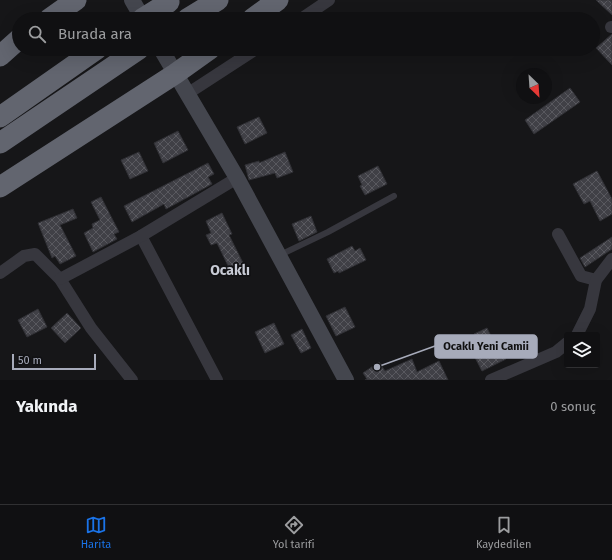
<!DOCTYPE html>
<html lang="tr">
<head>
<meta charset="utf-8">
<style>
	:root { --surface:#101012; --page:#19191b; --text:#f1f3f6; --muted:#9c9d9f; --line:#303032; --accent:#1a73e8 }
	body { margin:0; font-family:"Fira Sans",sans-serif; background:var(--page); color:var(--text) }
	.controls { position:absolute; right:12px; bottom:12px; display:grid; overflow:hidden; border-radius:4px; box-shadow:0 4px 16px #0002 }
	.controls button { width:36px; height:36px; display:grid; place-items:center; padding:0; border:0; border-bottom:1px solid var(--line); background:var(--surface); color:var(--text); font:20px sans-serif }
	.compass { position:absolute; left:516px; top:68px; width:36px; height:36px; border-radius:50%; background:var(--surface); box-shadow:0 4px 16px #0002; rotate:155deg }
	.scale { position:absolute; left:12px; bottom:10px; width:84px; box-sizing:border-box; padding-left:4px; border:2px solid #a7abba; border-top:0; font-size:11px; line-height:14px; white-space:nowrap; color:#a7abba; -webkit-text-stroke:3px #111113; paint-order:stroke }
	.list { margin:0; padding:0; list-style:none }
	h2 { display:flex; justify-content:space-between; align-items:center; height:52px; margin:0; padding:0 16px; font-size:17px }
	h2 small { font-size:13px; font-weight:400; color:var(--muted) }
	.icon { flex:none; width:22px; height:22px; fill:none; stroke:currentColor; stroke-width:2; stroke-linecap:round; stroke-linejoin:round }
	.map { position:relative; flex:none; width:612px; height:380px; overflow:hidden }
	.search { position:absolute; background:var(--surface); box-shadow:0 4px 16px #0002; left:12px; right:12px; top:12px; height:44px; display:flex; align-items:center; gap:10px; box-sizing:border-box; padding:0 14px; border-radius:22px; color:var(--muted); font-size:15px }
	.sheet { height:124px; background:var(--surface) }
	nav { display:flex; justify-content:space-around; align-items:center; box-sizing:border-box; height:56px; border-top:1px solid var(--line); background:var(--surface); font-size:11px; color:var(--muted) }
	nav a { display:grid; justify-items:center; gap:2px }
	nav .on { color:var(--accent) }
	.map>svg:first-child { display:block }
</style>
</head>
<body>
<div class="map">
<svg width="612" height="380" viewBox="0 0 612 380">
	<defs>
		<pattern id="building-cross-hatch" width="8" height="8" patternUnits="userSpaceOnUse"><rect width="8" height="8" fill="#404046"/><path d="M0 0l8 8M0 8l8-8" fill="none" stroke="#59595f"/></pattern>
	</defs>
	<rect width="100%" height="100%" fill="#161618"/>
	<g fill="url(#building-cross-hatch)" stroke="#303035">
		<polygon points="596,0 612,0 612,15"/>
		<polygon points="612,34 612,65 596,48"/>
		<polygon points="570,88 580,102 534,134 525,120"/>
		<polygon points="259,117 267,133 245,144 237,127"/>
		<polygon points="178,131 188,150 163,163 154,143"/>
		<polygon points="139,152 148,171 130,179 121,160"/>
		<polygon points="285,152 293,172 277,178 275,173 249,180 245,165 259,161 259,163"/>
		<polygon points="208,163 214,174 208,177 212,184 166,209 164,204 132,222 124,206"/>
		<polygon points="378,166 387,184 365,195 360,186 362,185 358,176"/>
		<polygon points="597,171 612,199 612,214 600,221 590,201 584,204 573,184"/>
		<polygon points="101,197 119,232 114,234 117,239 93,252 84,233 93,228 92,224 100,220 91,202"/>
		<polygon points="73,209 77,218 60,225 76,256 60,264 55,256 52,258 38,223"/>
		<polygon points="222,213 232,234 229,235 245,267 232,274 217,243 211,245 206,235 211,233 206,221"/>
		<polygon points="311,216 317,232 299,241 292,224"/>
		<polygon points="612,237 612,249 585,267 580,258"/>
		<polygon points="352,246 355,251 360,248 366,260 339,273 338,271 334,273 327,259"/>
		<polygon points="345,307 355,327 336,336 326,316"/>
		<polygon points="38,309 47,327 27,337 18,320"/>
		<polygon points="67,313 81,328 65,343 51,328"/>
		<polygon points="274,323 284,344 265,353 255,332"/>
		<polygon points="487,328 493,340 495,338 506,359 482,371 471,350 480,346 474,334"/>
		<polygon points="302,329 311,348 301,353 291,335"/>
		<polygon points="412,359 417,372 439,361 448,380 365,380 367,379 363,373 379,362 385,371"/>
	</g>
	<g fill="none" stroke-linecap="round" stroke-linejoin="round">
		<polyline stroke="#37373e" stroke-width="6" points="280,255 328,232 394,196"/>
		<g stroke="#37373e" stroke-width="12">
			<polyline points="301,19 329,0"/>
			<polyline points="611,27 612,27"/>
			<polyline points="187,94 256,49"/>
			<polyline points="558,234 581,276 596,280"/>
			<polyline points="141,236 217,380"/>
			<polyline points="0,273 24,256 35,254 60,279 91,328 132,380"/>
			<polyline points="60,279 141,236 237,178"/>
			<polyline points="577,335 590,309 596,280 612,259"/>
			<polyline points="491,380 556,352 567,343"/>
		</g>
		<g stroke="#44464e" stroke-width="16">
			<polyline points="132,0 143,19"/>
			<polyline points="161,49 237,178 346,380"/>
		</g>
		<g stroke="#62656f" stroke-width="21">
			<polyline points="49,19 76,0"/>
			<polyline points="187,19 218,0"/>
			<polyline points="252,19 278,0"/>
			<polyline points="0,56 19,39"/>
			<polyline points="0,117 97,49"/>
			<polyline points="0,143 139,49"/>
			<polyline points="0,187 175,74 210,49"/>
		</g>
		<polyline stroke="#62656f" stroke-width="21" points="142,19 169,2"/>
	</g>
	<g text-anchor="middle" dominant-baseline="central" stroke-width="3.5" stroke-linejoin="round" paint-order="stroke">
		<g font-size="14" font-weight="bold" fill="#c8cbd5" stroke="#111113">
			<text x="230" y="270">Ocaklı</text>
		</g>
	</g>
	<path fill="none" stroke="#a7abba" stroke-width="1.5" d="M377 367L435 346"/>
	<circle fill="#a7abba" stroke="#111113" stroke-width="1.5" cx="377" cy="367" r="4"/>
	<rect fill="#a7abba" stroke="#a7abba" stroke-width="1.5" x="435" y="335" width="102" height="23" rx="4"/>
	<g font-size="11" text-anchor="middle" font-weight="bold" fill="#111">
		<text x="486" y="350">Ocaklı Yeni Camii</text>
	</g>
</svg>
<div class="controls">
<button><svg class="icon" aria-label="layers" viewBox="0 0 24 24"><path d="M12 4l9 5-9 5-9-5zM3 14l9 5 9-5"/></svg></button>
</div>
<svg class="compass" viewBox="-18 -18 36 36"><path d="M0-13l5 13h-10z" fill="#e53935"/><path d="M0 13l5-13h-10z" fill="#9c9d9f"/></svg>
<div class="scale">50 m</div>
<div class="search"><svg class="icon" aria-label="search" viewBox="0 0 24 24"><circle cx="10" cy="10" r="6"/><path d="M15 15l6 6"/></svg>Burada ara</div>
</div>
<section class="sheet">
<h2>Yakında<small>0 sonuç</small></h2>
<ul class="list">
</ul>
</section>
<nav>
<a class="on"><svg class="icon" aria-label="map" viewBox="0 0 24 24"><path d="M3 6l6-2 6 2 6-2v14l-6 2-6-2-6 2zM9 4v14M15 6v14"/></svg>Harita</a>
<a><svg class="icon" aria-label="directions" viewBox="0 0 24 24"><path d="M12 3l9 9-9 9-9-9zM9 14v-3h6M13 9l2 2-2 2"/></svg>Yol tarifi</a>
<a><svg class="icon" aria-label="saved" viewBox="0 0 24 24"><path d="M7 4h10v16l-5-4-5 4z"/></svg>Kaydedilen</a>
</nav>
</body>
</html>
